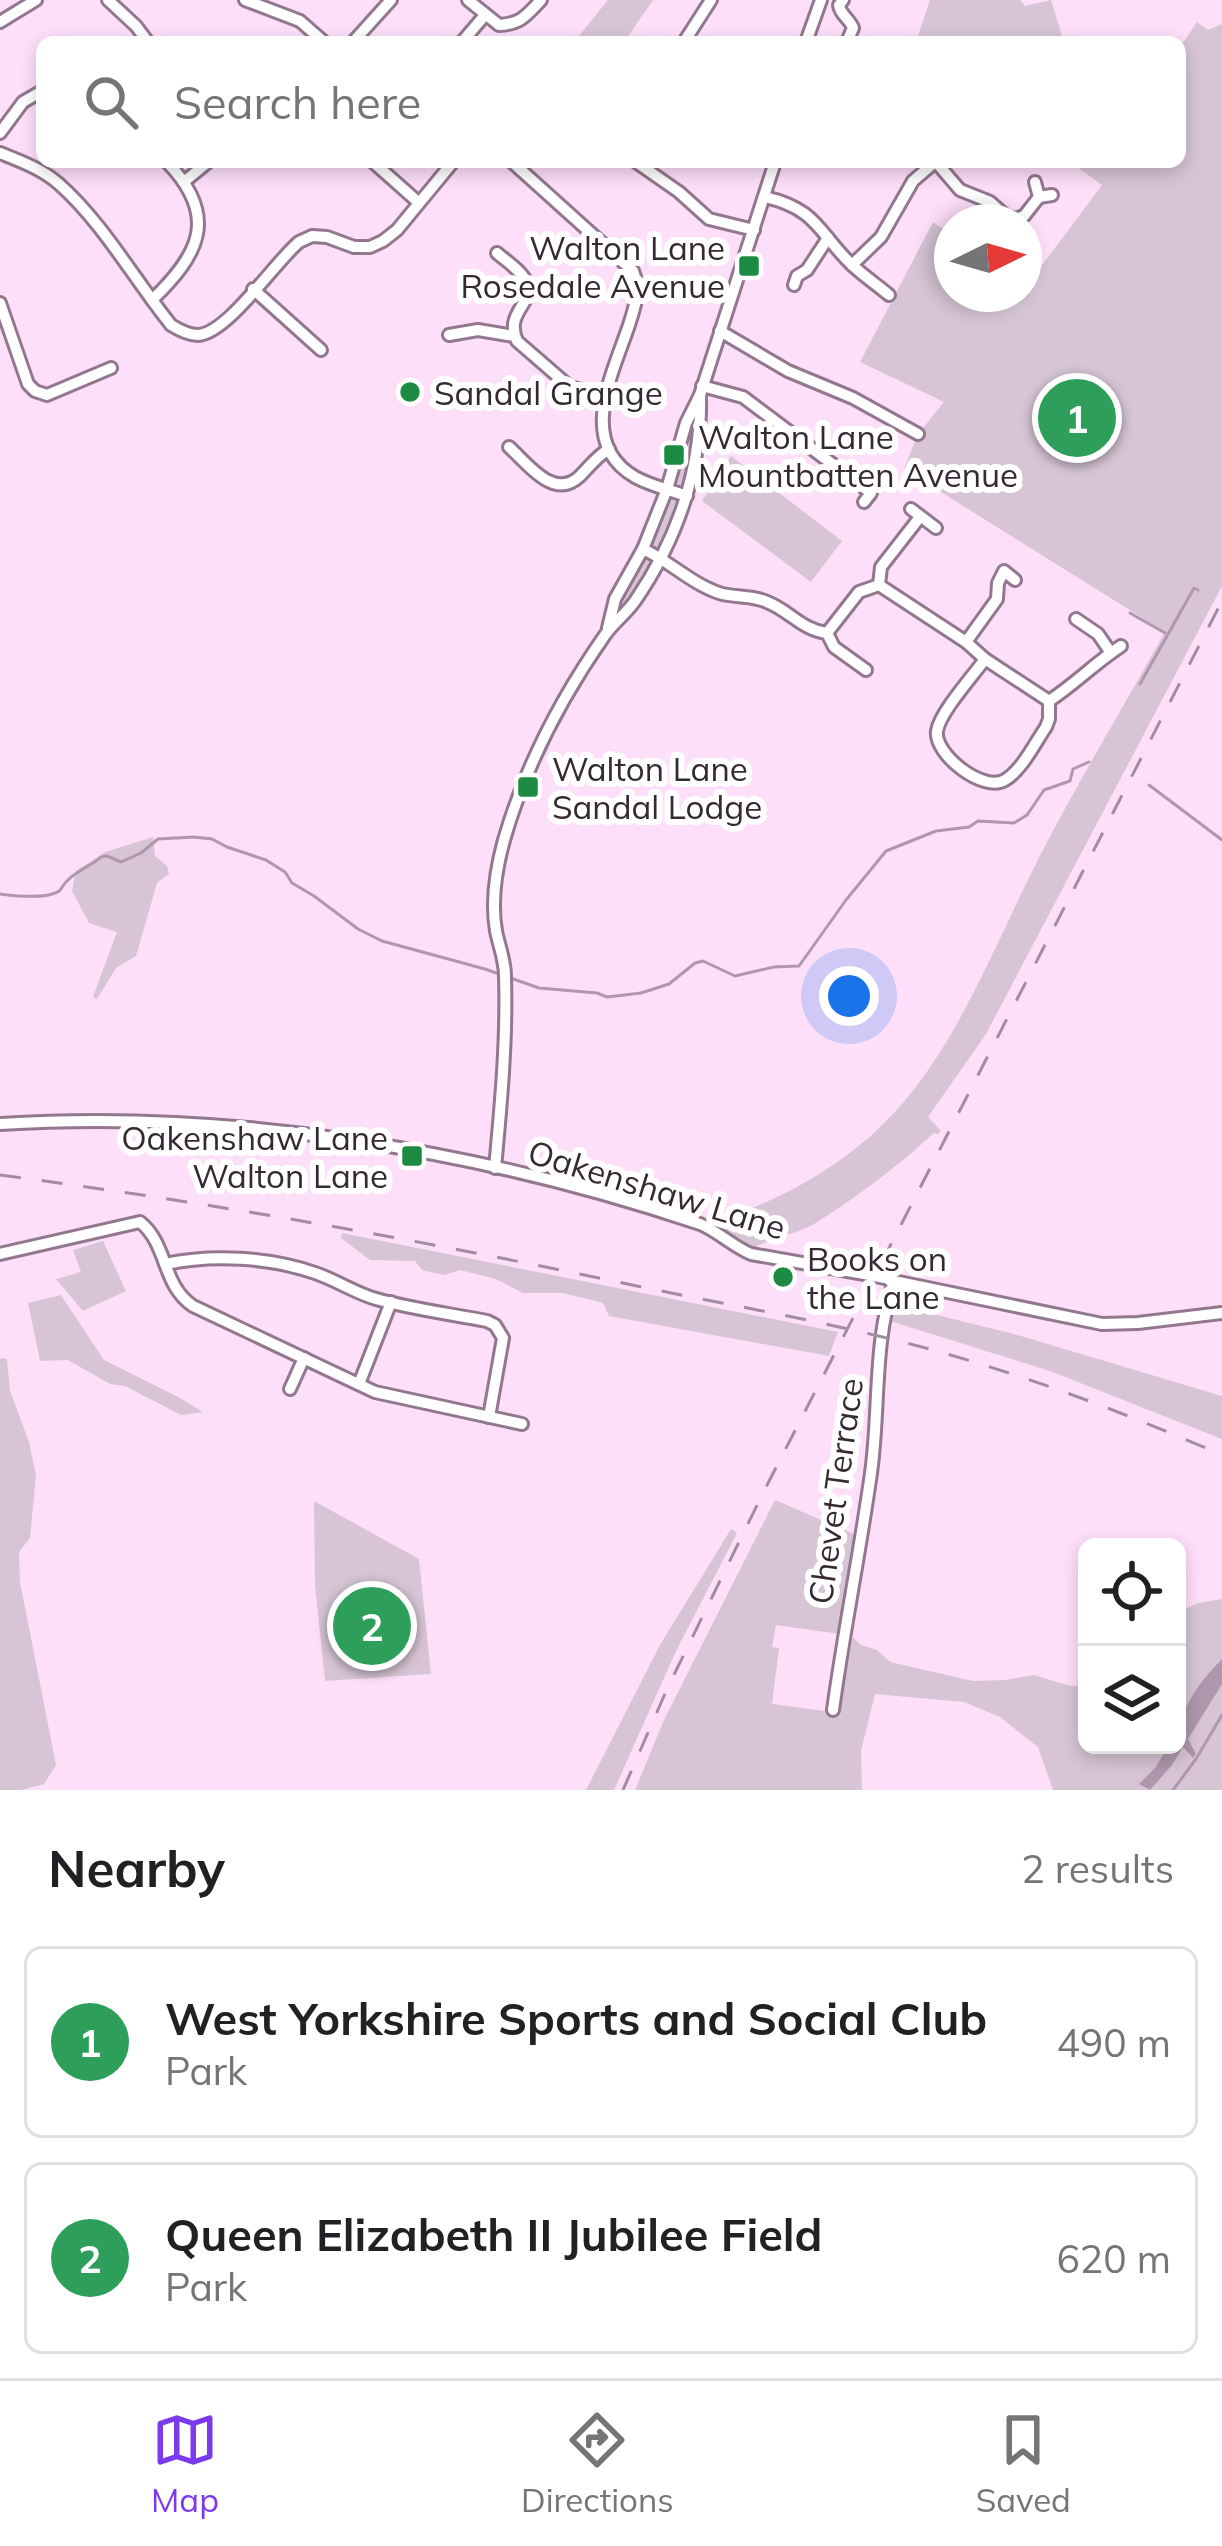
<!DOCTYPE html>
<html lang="en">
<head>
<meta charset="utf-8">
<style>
	:root { --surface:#fff; --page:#f2f2f2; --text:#202124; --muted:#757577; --line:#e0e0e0; --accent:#7c3aed }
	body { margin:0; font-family:Mulish,sans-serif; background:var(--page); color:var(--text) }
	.controls { position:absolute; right:36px; bottom:36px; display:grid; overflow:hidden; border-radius:18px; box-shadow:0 6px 18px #0003 }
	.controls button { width:108px; height:108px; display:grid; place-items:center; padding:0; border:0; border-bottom:3px solid var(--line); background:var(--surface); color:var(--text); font:60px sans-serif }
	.compass { position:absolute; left:934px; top:204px; width:108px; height:108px; border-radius:50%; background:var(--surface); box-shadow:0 6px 18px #0003; rotate:85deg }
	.you { position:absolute; left:849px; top:996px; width:42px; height:42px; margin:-30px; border:9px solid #fff; border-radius:50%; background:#1a73e8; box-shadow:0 0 0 18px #1a73e833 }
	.badge { display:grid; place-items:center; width:78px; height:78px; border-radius:50%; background:var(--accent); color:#fff; font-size:39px; font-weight:700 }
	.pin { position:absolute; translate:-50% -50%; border:6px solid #fff; box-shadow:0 3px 12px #0006 }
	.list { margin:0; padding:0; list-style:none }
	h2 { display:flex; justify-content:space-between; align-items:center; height:156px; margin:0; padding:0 48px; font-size:51px }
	h2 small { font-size:39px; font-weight:400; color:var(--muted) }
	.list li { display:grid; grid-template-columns:78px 1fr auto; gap:36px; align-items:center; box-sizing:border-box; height:192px; margin:0 24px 24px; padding:0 24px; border:3px solid var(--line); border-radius:18px }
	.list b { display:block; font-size:45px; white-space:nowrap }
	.list p { margin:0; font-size:39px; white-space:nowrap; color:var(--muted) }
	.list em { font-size:39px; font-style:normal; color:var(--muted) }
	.icon { flex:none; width:66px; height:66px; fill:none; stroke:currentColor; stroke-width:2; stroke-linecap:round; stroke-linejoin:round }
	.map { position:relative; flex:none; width:1222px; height:1790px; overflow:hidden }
	.search { position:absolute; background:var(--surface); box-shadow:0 6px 18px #0003; left:36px; right:36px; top:36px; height:132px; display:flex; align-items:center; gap:30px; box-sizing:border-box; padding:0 42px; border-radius:18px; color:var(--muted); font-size:45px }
	.sheet { height:588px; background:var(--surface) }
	nav { display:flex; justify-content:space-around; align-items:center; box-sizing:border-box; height:168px; border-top:3px solid var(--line); background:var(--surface); font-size:33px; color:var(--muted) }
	nav a { display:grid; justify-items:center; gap:6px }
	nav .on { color:var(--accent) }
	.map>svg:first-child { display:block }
</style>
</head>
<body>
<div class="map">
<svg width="1222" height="1790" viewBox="0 0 1222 1790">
	<rect width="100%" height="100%" fill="#fedffa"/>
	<g fill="#d7c5d5">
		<polygon points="608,0 653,0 624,42 574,42"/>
		<polygon points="930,0 1020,0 1025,6 1051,0 1062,36 1069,42 916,42"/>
		<path d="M1197,22L1208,30L1222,24V586L986,1034L928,1117L941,1131L938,1134L934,1133C897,1167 857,1197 814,1224C795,1235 772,1236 753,1249L709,1223C782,1201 851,1163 902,1104C964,1032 1000,932 1044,848C1082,775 1125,704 1165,632L904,469L918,434L944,402L860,362L933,222L952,235V294H1024V282L1028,284L1102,185L1070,162H1180V47Z"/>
		<polygon points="700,395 701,427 663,558 607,631 615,599 643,549"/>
		<polygon points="731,456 842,541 811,582 702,501"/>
		<polygon points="153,837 155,856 167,866 169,874 157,883 136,956 116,968 97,999 93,997 117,932 89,923 72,891 76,871 105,852"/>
		<polygon points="342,1233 838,1332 829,1356 609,1316 603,1303 563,1293 523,1293 496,1279 460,1270 444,1275 422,1270 415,1261 370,1260 341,1238"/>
		<polygon points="103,1241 126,1291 83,1311 56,1279 81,1272 73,1250"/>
		<polygon points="61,1295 104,1360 180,1398 203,1412 181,1415 125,1386 110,1384 68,1360 40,1361 28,1303"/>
		<polygon points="893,1304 1014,1334 1222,1396 1222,1439 1050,1371 890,1321"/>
		<polygon points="3,1358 7,1359 10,1391 29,1442 36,1475 30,1538 19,1552 20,1582 56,1765 44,1784 22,1790 0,1790 0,1359"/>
		<polygon points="775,1500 856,1535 840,1634 776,1625 772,1647 779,1648 772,1704 839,1713 853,1637 861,1645 877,1650 890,1662 973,1681 1005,1680 1034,1675 1070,1686 1087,1686 1087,1745 1177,1745 1177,1612 1199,1603 1222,1599 1222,1790 1053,1790 1038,1747 1000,1717 964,1702 875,1694 861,1751 862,1790 635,1790 664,1720"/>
		<polygon points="314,1501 419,1559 431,1674 325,1681 315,1585"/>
		<polygon points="731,1529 737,1533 676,1651 614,1790 586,1790 660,1645"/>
	</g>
	<path fill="#af97ad" d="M1222,1659V1684L1188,1739L1196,1754L1193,1758L1183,1747L1172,1765L1150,1790L1139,1784L1155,1768L1169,1745H1177C1177,1712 1199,1682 1222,1659Z"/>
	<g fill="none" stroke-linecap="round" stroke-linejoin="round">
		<g stroke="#af97ad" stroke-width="3">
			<polyline points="1130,613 1165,633"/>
			<polyline points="1140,684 1194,588 1198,590"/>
			<polyline points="1149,785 1222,840"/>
			<path d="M0,894C11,896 42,898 52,894C63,891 59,889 67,881C76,871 91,866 101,857L107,856L121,862L141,853L158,839L194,837L212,839L227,847L266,860L285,872L292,883L314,896L358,929L382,941L485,969L539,988L597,993L607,997L641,993L669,984L695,963L703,961L735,976L774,967L799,966L846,900L886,851L936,831L969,827L978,821L1014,823L1027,815L1044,790L1070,781L1073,769L1089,762"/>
			<polyline points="1173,1790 1196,1759 1222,1715"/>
		</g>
		<defs>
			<g id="minor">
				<polyline points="108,0 136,26 148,42"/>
				<polyline points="245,0 300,21 324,42"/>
				<path d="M468,0L499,25C521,24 527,15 541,0"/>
				<path d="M843,0L839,5C840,15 850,19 853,28L847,42"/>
				<polyline points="0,22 36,0"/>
				<polyline points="353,42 391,0"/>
				<polyline points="462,42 485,15"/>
				<polyline points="684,42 711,0"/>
				<polyline points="806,42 821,0"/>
				<polyline points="0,133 23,102 42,91"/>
				<path d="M0,153C20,161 42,169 59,184C103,223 134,279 171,325C179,330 188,335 198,335C227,334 275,262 299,242L312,236L327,237L354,247H370L383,241L397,230L453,162"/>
				<polyline points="373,162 418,202"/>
				<path d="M512,162L633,271C641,291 635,306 629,325C613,373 576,443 635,477C651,486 670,490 687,496"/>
				<polyline points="636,162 679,192 709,219 754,230"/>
				<polyline points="936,162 960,190 990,202 1006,216 1015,219 1024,216 1039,197"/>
				<polyline points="185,181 208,162"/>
				<polyline points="1035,182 1039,197 1052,195"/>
				<path d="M765,197C817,209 818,232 852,265C864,276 877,285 889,295"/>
				<path d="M497,253C506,261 522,271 527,283C535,303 504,312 517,341L570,387L604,397"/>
				<polyline points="852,265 881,237 913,181 935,162"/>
				<polyline points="794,285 797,276 807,270 828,238"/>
				<polyline points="253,289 321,350"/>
				<path d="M152,300C200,254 219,216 167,162"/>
				<polyline points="0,303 28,384 35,391 47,395 111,368"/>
				<polyline points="720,331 788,371 853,398 918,434"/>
				<polyline points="449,335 478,330 514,336"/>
				<polyline points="702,386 743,397 871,493 864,502"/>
				<path d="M509,447C528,464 554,501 580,476C590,466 597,456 609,449"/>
				<polyline points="911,509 936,528"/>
				<path d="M643,549C669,561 692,584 719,593C735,598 753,595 767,602C790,611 802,630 827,633L859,592L879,585L966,642L985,659L1049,701"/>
				<polyline points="879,585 881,567 920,517"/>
				<polyline points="1076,619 1098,634 1111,653"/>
				<polyline points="608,628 615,599 643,549 667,489 686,423 700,395 775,162"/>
				<polyline points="827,633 834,647 866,670"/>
				<polyline points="966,642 997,599 998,583 1004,571 1015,580"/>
				<path d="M985,659C973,676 940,712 937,731C934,755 984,793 1005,780C1022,770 1035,743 1046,727L1049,719V701"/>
				<path d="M1049,701C1075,684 1095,663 1121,646"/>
				<path d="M0,1124C231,1109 480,1150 700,1224C719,1232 732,1246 751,1254L870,1275"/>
				<path d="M495,1168C501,1104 507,1040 505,976C505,960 499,946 496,931C491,902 496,869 504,840C525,767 561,698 605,635C613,623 626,614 635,601C677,540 702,469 700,395"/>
				<path d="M0,1254L140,1222C168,1244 162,1286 193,1306L375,1392L522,1424"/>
				<path d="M165,1264C213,1254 268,1257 315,1273C336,1280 355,1293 376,1299C412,1309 451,1314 487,1321L495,1325L503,1338L489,1417"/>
				<polyline points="889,1280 1102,1324 1138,1323 1222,1313"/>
				<polyline points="359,1384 391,1302"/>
				<polyline points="290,1389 304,1358"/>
				<path d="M833,1710C844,1630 860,1552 871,1473C880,1409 873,1343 894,1281"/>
			</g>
		</defs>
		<use href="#minor" stroke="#92778f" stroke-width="16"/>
		<use href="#minor" stroke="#fff" stroke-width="10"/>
		<g stroke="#a28da0" stroke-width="3" stroke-dasharray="21 21" stroke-linecap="butt">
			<path d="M0,1175C214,1203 426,1241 637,1286C738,1307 841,1324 940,1352C1036,1379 1130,1415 1222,1455"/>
			<polyline points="623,1790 667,1689 765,1489 1222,601"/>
		</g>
		<defs>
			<polyline id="minor-bridge" points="870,1275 885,1278"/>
		</defs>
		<use href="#minor-bridge" stroke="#92778f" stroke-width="16" stroke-linecap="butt"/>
		<use href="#minor-bridge" stroke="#fff" stroke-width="10"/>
	</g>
	<g fill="#1e8b43" stroke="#fff" stroke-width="4.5">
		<rect x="737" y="254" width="24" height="24" rx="6"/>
		<circle cx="410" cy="392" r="12"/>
		<rect x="662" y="443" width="24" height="24" rx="6"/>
		<rect x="516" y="775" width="24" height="24" rx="6"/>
		<rect x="400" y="1144" width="24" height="24" rx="6"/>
		<circle cx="783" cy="1277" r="12"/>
	</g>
	<g text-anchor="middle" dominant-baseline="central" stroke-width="12" stroke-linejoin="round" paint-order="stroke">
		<g font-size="33" fill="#352a34" stroke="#fff" text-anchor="start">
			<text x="725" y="247" text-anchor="end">Walton Lane<tspan x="725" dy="38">Rosedale Avenue</tspan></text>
			<text x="434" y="392">Sandal Grange</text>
			<text x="698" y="436">Walton Lane<tspan x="698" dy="38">Mountbatten Avenue</tspan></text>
			<text x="552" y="768">Walton Lane<tspan x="552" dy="38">Sandal Lodge</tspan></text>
			<text x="388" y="1137" text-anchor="end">Oakenshaw Lane<tspan x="388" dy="38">Walton Lane</tspan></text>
			<text x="807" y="1258">Books on<tspan x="807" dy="38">the Lane</tspan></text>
		</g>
		<g font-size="33" fill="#352a34" stroke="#fff">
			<text transform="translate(657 1189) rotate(17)">Oakenshaw Lane</text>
			<text transform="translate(835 1491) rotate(-82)">Chevet Terrace</text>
		</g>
	</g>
</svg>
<div class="controls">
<button><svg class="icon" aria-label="locate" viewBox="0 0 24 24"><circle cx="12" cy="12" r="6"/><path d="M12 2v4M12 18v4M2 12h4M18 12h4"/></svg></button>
<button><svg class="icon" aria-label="layers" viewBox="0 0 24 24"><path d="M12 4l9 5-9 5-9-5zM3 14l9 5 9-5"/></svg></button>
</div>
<svg class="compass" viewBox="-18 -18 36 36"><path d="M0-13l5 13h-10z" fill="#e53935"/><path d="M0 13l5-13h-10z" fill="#757577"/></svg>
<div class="you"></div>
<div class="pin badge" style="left:1077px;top:418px;background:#2e9e5b">1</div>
<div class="pin badge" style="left:372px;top:1626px;background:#2e9e5b">2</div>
<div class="search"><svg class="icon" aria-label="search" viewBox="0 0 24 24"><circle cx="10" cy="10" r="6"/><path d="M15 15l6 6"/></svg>Search here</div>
</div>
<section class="sheet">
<h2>Nearby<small>2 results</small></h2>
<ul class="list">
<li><span class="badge" style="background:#2e9e5b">1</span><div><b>West Yorkshire Sports and Social Club</b><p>Park</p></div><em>490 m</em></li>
<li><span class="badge" style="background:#2e9e5b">2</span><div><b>Queen Elizabeth II Jubilee Field</b><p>Park</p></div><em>620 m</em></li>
</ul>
</section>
<nav>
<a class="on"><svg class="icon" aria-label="map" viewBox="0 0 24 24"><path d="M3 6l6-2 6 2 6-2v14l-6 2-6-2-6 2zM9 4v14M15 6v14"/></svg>Map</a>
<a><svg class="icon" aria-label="directions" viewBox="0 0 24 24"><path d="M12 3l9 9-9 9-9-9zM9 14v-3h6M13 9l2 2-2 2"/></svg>Directions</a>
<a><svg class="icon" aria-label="saved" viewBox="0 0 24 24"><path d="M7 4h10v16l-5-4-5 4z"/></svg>Saved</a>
</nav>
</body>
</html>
